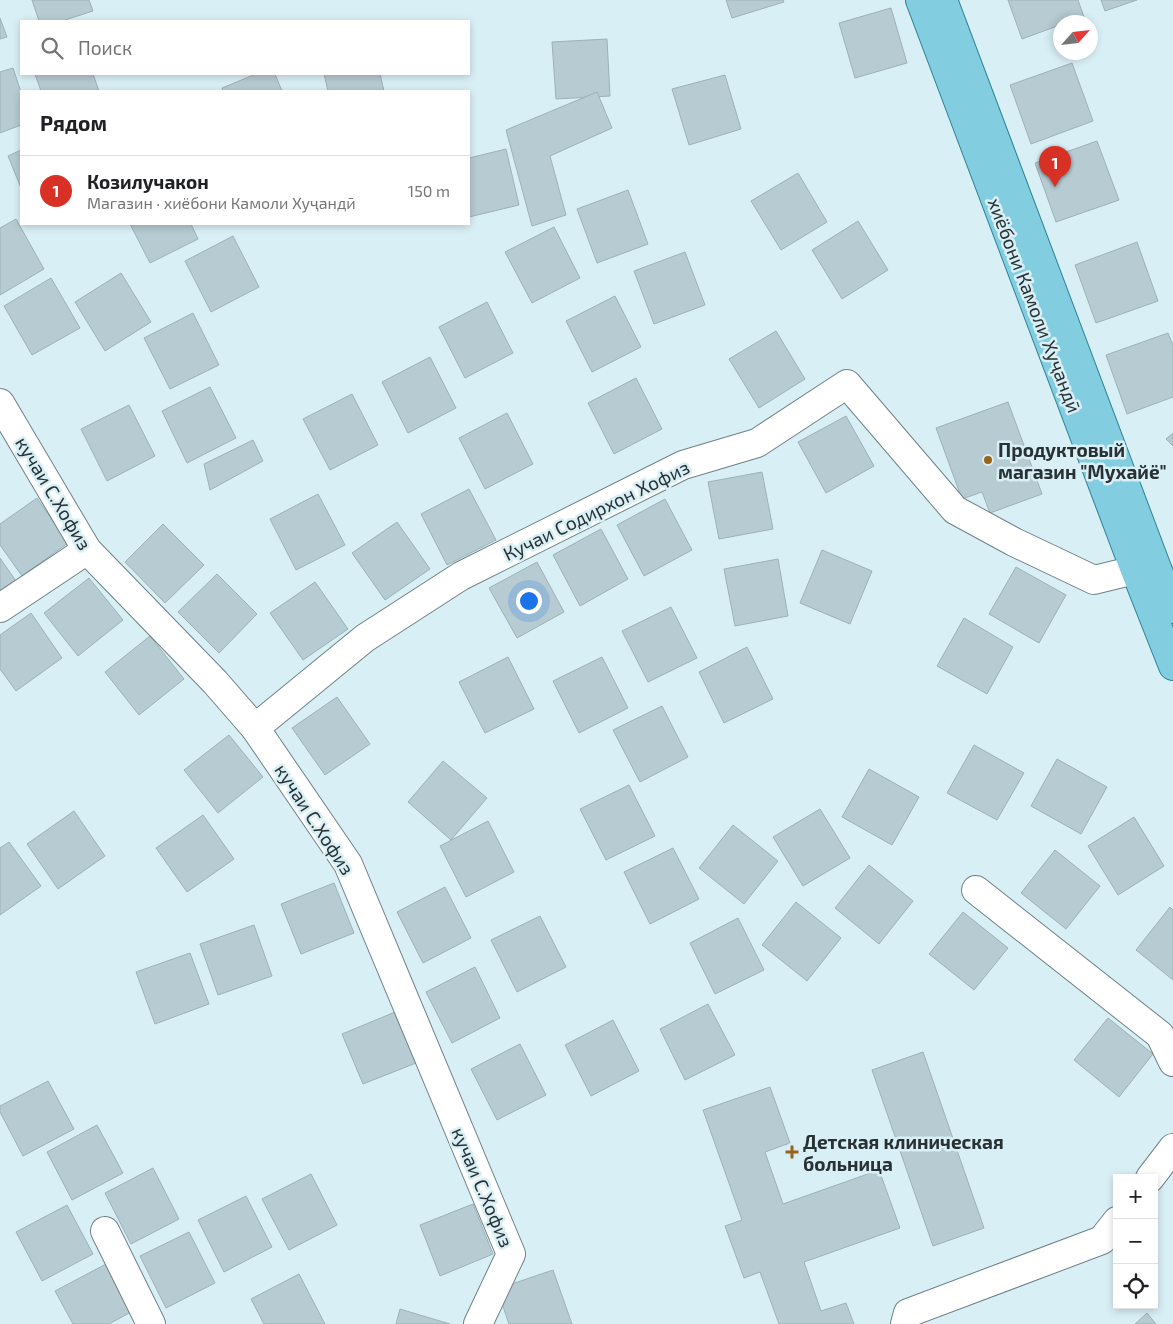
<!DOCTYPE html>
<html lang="ru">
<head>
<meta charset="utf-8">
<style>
	:root { --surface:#fff; --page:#f6f6f6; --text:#202124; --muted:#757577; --line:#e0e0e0; --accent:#d93025 }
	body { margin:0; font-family:"Exo 2",sans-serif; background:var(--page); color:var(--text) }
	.controls { position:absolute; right:15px; bottom:15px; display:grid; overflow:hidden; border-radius:0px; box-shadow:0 2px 8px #0003 }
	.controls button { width:45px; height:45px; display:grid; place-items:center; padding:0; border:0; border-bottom:1px solid var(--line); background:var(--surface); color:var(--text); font:25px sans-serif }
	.compass { position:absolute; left:1053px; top:15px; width:45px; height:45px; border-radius:50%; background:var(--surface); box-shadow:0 2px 8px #0003; rotate:63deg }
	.you { position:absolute; left:528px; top:600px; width:18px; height:18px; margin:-12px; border:4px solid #fff; border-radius:50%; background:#1a73e8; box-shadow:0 0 0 8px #1a73e833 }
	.badge { display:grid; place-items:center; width:32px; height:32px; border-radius:50%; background:var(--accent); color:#fff; font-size:16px; font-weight:700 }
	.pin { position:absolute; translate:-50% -41px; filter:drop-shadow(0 1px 2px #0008) }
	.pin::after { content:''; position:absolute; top:26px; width:18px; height:15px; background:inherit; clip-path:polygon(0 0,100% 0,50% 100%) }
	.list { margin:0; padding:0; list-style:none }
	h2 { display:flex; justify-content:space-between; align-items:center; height:65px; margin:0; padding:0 20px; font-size:21px }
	h2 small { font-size:16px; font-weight:400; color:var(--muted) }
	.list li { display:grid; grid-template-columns:32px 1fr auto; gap:15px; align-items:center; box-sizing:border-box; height:70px; padding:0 20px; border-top:1px solid var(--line) }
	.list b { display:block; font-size:19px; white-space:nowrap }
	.list p { margin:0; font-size:16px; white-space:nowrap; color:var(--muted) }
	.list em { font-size:16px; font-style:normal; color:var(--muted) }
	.icon { flex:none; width:28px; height:28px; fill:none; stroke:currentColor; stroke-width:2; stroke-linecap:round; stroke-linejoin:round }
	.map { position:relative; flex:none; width:1173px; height:1324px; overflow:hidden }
	.search { position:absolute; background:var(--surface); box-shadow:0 2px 8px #0003; left:20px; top:20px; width:450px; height:55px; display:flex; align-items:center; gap:12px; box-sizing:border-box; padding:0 18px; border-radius:0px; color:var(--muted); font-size:19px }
	.panel { position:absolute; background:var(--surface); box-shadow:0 2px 8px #0003; left:20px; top:90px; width:450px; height:135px; border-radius:0px }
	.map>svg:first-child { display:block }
</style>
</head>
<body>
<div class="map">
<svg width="1173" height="1324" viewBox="0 0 1173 1324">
	<rect width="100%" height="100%" fill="#d9eff6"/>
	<g fill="#b6cbd2" stroke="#9db2b8">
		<polygon points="32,0 89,0 93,11 62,21 39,21"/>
		<polygon points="726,0 783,0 784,2 732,18"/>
		<polygon points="1008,0 1078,0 1084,17 1068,22 1060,22 1060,25 1022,39"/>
		<polygon points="1101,0 1137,0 1105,11"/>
		<polygon points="891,8 907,63 855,78 839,23"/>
		<polygon points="0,18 7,37 0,39"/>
		<polygon points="607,39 610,96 556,99 552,42"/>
		<polygon points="1072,63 1093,121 1031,144 1010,85"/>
		<polygon points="13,68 21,92 21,125 0,133 0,72"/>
		<polygon points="35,74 93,74 99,91 41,91"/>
		<polygon points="256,74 275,74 282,91 223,91 222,88"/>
		<polygon points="324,74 380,74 384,91 328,91"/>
		<polygon points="725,75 741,129 689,145 672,89"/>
		<polygon points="597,92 612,128 550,156 566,215 532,226 506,130"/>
		<polygon points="1097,141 1119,200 1056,222 1035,163"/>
		<polygon points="506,149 519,205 469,217 469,158"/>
		<polygon points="21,150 21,188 8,156"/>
		<polygon points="798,173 827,222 781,250 751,201"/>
		<polygon points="628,190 648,244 597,263 577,209"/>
		<polygon points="16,219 44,269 0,295 0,228"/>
		<polygon points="858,221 888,270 842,299 812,250"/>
		<polygon points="130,224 191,224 198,239 150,263"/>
		<polygon points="554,227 580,278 532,303 505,252"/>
		<polygon points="233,236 259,287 211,312 185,261"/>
		<polygon points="1137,242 1158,301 1096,323 1075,265"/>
		<polygon points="685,252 705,305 654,324 634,271"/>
		<polygon points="121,273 151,322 105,351 75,302"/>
		<polygon points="51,278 80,328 32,355 4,306"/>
		<polygon points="615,296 641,347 592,372 566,321"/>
		<polygon points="487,302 513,353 465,378 439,327"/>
		<polygon points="193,313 219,365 170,389 144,338"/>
		<polygon points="776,331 805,379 759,408 729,359"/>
		<polygon points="1168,333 1173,345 1173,397 1127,414 1106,355"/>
		<polygon points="430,357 456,408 408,433 382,382"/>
		<polygon points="636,378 662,429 614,454 588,403"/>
		<polygon points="210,387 236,438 187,463 162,411"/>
		<polygon points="352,394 378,445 330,470 303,419"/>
		<polygon points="1008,402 1042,494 990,513 982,492 962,499 936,428"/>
		<polygon points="129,405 155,456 107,481 81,429"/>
		<polygon points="507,413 533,464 485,489 459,438"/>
		<polygon points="846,416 874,466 826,493 798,442"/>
		<polygon points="1173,433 1173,446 1166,439"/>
		<polygon points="253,440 263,461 210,490 204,464"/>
		<polygon points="762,472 773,529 719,539 708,482"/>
		<polygon points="469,489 496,540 447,565 421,514"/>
		<polygon points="318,494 345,545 296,570 270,519"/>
		<polygon points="37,498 68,543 22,576 0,545 0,524"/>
		<polygon points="665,499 692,550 644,576 617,525"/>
		<polygon points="397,522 430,569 385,600 352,553"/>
		<polygon points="163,524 204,565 165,603 125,562"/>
		<polygon points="601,529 628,579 580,606 553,555"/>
		<polygon points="822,550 872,571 850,624 800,603"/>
		<polygon points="0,558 16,581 0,592"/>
		<polygon points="778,559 788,616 735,626 724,569"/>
		<polygon points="537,562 564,612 517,638 489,588"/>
		<polygon points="1016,567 1066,595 1039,643 989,614"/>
		<polygon points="217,574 257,614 219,653 178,612"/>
		<polygon points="89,578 123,620 78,656 44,613"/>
		<polygon points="315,582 348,629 303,660 270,613"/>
		<polygon points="671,607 697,658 648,682 622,631"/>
		<polygon points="31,613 62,658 16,691 0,669 0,635"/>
		<polygon points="964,618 1013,647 987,694 937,666"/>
		<polygon points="150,636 184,679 139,715 105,672"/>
		<polygon points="747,647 773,699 724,723 699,672"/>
		<polygon points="508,657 534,709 485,733 459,682"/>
		<polygon points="602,657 628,708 579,733 553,681"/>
		<polygon points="337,697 370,744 325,775 292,728"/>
		<polygon points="662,706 688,757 640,782 613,730"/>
		<polygon points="229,735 263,777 218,813 184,770"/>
		<polygon points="974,745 1024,773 997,820 947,793"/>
		<polygon points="1057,759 1107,787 1081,834 1031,806"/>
		<polygon points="443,761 487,798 451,840 408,802"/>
		<polygon points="869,769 919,797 892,845 842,817"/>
		<polygon points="629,785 655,836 606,860 580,809"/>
		<polygon points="820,809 850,858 803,886 773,837"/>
		<polygon points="74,811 105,856 58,889 27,844"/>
		<polygon points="203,815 234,859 187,892 156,848"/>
		<polygon points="1134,817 1164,866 1118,895 1088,846"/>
		<polygon points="488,821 514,872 466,897 440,846"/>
		<polygon points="733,825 778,861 744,904 699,868"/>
		<polygon points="9,842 41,886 0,915 0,848"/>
		<polygon points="673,848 699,899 650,924 624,872"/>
		<polygon points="1055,850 1100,886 1066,929 1021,893"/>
		<polygon points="869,865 913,901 879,944 835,908"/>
		<polygon points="334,883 354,933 301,954 281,904"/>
		<polygon points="445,887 471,938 423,963 397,912"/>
		<polygon points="796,902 841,938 807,981 762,945"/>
		<polygon points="1170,907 1173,910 1173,980 1136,950"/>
		<polygon points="963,912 1008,948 974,990 929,954"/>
		<polygon points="540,916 566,967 517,992 491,940"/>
		<polygon points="738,918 764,970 715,994 690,943"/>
		<polygon points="254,925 272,976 218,995 200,944"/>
		<polygon points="190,953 209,1004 155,1024 136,972"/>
		<polygon points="475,967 500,1018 452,1043 426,992"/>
		<polygon points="708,1004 735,1055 685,1080 660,1029"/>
		<polygon points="395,1012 416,1063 363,1084 342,1034"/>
		<polygon points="1108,1018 1153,1054 1119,1097 1074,1060"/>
		<polygon points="613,1020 639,1071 591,1096 565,1045"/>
		<polygon points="520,1044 546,1095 497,1120 471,1069"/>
		<polygon points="923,1052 984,1228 933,1246 872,1070"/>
		<polygon points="48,1081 74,1129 23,1156 0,1112 0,1106"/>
		<polygon points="770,1087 790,1143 765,1152 783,1204 879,1170 900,1228 804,1262 821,1311 846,1303 854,1324 779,1324 760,1272 744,1278 725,1226 742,1220 703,1110"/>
		<polygon points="97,1125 123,1173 72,1200 47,1152"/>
		<polygon points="153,1168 179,1219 131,1244 105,1193"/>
		<polygon points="311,1174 337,1225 289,1250 262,1199"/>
		<polygon points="246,1196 272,1247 224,1272 198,1220"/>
		<polygon points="473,1204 493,1254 440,1276 420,1225"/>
		<polygon points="67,1205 93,1254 42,1281 16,1232"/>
		<polygon points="189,1232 215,1283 166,1308 140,1256"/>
		<polygon points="106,1264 131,1312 109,1324 73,1324 55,1291"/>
		<polygon points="553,1270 572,1324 509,1324 497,1289"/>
		<polygon points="299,1274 325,1324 264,1324 251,1299"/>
		<polygon points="400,1309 450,1324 396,1324"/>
		<polygon points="1147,1313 1156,1324 1135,1324"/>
	</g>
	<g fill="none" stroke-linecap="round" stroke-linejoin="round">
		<defs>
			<g id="street">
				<polyline points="0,403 87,550 215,682 255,728 348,864 511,1254 478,1324"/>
				<polyline points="0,608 87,550"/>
				<polyline points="255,728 365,638 461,576 683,465 757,443 847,384 955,510 1014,542 1094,580 1135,570"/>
				<polyline points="976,890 1160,1035 1173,1062"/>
				<polyline points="1150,1178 1173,1148"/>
				<polyline points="105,1231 151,1324"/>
				<polyline points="905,1324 908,1313 1102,1240 1117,1221"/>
			</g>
			<g id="primary">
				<polyline points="920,0 1135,570 1173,666"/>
				<polyline points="943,0 1155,563 1173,609"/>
			</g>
		</defs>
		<use href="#street" stroke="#6e8288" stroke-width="30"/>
		<use href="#primary" stroke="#2d8296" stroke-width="30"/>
		<use href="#street" stroke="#fff" stroke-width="28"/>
		<use href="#primary" stroke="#82cee0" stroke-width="28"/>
	</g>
	<g fill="#98631b" stroke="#d9eff6" stroke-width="2">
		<circle cx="988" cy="460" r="5"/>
		<path d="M789.5 1144.5h5v5h5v5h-5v5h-5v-5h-5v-5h5z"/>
	</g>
	<g text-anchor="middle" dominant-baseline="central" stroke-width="5" stroke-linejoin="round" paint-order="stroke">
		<g font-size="19" fill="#283133" stroke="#d9eff6">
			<text transform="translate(1035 305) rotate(69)">хиёбони Камоли Хуҷандӣ</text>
			<text transform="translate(54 493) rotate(59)">кучаи С.Хофиз</text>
			<text transform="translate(596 510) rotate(-26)">Кучаи Содирхон Хофиз</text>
			<text transform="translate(315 819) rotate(57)">кучаи С.Хофиз</text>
			<text transform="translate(483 1187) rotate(67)">кучаи С.Хофиз</text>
		</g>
		<g font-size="19" font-weight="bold" fill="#283133" stroke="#d9eff6" text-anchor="start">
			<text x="998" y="449">Продуктовый<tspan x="998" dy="22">магазин "Мухайё"</tspan></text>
			<text x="803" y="1141">Детская клиническая<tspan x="803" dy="22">больница</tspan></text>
		</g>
	</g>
</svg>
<div class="controls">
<button>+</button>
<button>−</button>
<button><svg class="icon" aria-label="locate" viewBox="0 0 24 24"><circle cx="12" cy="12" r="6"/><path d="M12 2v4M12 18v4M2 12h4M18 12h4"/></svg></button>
</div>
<svg class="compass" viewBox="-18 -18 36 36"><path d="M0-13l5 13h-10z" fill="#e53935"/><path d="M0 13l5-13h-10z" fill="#757577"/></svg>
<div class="you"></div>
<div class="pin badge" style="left:1055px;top:187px">1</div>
<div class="search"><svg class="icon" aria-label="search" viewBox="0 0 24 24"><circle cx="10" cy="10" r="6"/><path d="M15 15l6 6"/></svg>Поиск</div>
<section class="panel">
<h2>Рядом<small></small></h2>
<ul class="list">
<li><span class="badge">1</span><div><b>Козилучакон</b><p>Магазин · хиёбони Камоли Хуҷандӣ</p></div><em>150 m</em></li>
</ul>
</section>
</div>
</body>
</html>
